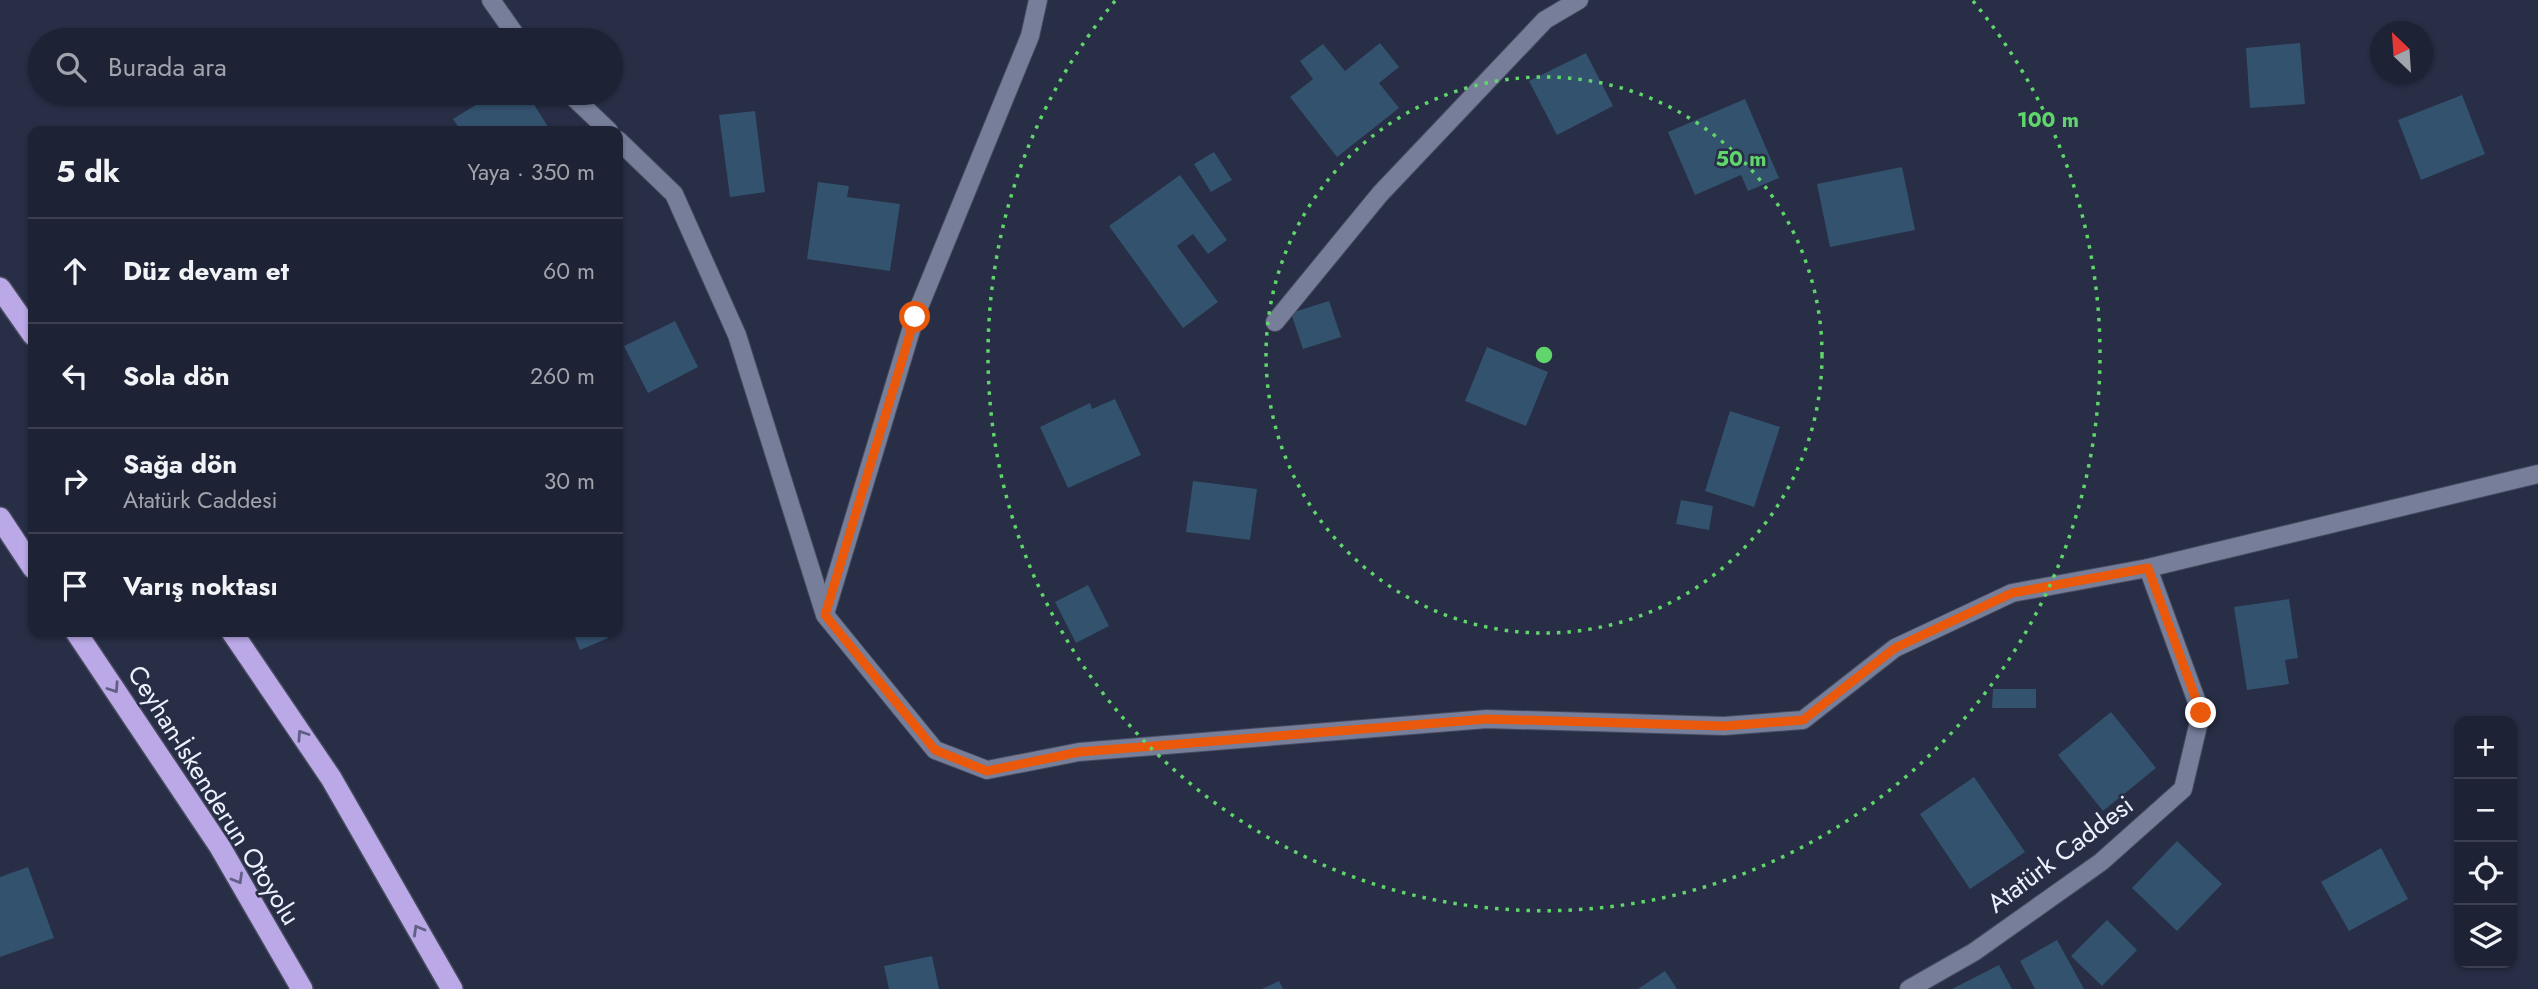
<!DOCTYPE html>
<html lang="tr">
<head>
<meta charset="utf-8">
<style>
	:root { --surface:#1d2234; --page:#2a2f40; --text:#f1f3f6; --muted:#a0a4ac; --line:#3b3f4f }
	body { margin:0; font-family:Jost,sans-serif; background:var(--page); color:var(--text) }
	.controls { position:absolute; right:21px; bottom:21px; display:grid; overflow:hidden; border-radius:14px; box-shadow:0 2px 5px #0004 }
	.controls button { width:63px; height:63px; display:grid; place-items:center; padding:0; border:0; border-bottom:2px solid var(--line); background:var(--surface); color:var(--text); font:35px sans-serif }
	.compass { position:absolute; left:2370px; top:21px; width:63px; height:63px; border-radius:50%; background:var(--surface); box-shadow:0 2px 5px #0004; rotate:335deg }
	.stop { position:absolute; width:21px; height:21px; margin:-16px; border:5px solid #ea580c; border-radius:50%; background:#fff }
	.stop.end { background:#ea580c; border-color:#fff; box-shadow:0 2px 7px #0008 }
	.list { margin:0; padding:0; list-style:none }
	h2 { display:flex; justify-content:space-between; align-items:center; height:91px; margin:0; padding:0 28px; font-size:30px }
	h2 small { font-size:23px; font-weight:400; color:var(--muted) }
	.list li { display:grid; grid-template-columns:46px 1fr auto; gap:21px; align-items:center; box-sizing:border-box; height:105px; padding:0 28px; border-top:2px solid var(--line) }
	.list b { display:block; font-size:26px; white-space:nowrap }
	.list p { margin:0; font-size:23px; white-space:nowrap; color:var(--muted) }
	.list em { font-size:23px; font-style:normal; color:var(--muted) }
	.icon { flex:none; width:38px; height:38px; fill:none; stroke:currentColor; stroke-width:2; stroke-linecap:round; stroke-linejoin:round }
	.map { position:relative; flex:none; width:2538px; height:989px; overflow:hidden }
	.search { position:absolute; background:var(--surface); box-shadow:0 2px 5px #0004; left:28px; top:28px; width:595px; height:77px; display:flex; align-items:center; gap:18px; box-sizing:border-box; padding:0 24px; border-radius:38px; color:var(--muted); font-size:26px }
	.panel { position:absolute; background:var(--surface); box-shadow:0 2px 5px #0004; left:28px; top:126px; width:595px; height:511px; border-radius:14px }
	.map>svg:first-child { display:block }
</style>
</head>
<body>
<div class="map">
<svg width="2538" height="989" viewBox="0 0 2538 989">
	<rect width="100%" height="100%" fill="#272e45"/>
	<g fill="#33526e">
		<polygon points="1380,43 1399,67 1379,83 1399,108 1337,157 1290,97 1313,79 1300,61 1323,44 1345,71"/>
		<polygon points="2300,43 2305,104 2250,108 2246,48"/>
		<polygon points="1586,53 1613,106 1557,135 1529,81"/>
		<polygon points="495,93 527,93 548,127 542,131 461,131 453,119"/>
		<polygon points="2462,95 2485,154 2421,180 2398,120"/>
		<polygon points="1745,99 1779,178 1748,191 1741,175 1695,195 1668,132"/>
		<polygon points="755,111 765,192 730,197 719,115"/>
		<polygon points="1214,152 1232,180 1211,192 1194,164"/>
		<polygon points="1902,167 1915,230 1830,247 1817,184"/>
		<polygon points="1180,175 1227,240 1208,254 1193,234 1177,246 1218,302 1183,328 1109,226"/>
		<polygon points="818,182 849,186 847,197 900,204 890,271 807,259"/>
		<polygon points="1329,301 1341,337 1303,349 1291,313"/>
		<polygon points="675,321 698,367 648,393 624,346"/>
		<polygon points="1487,347 1548,372 1526,426 1465,401"/>
		<polygon points="1115,399 1141,455 1068,488 1040,427 1090,403 1092,409"/>
		<polygon points="1730,411 1780,427 1754,507 1705,491"/>
		<polygon points="1193,481 1257,489 1250,540 1186,532"/>
		<polygon points="1681,500 1713,506 1709,530 1676,524"/>
		<polygon points="1088,585 1109,626 1076,643 1055,602"/>
		<polygon points="2289,599 2298,658 2285,660 2289,684 2247,690 2234,607"/>
		<polygon points="573,632 606,632 608,638 580,650"/>
		<polygon points="1993,689 2036,689 2036,708 1992,708"/>
		<polygon points="2111,712 2156,768 2103,811 2058,755"/>
		<polygon points="1974,777 2025,852 1970,889 1920,814"/>
		<polygon points="2177,841 2222,884 2177,931 2132,888"/>
		<polygon points="2381,848 2408,899 2349,931 2321,882"/>
		<polygon points="28,867 54,938 0,957 0,877"/>
		<polygon points="2107,920 2137,950 2102,986 2071,956"/>
		<polygon points="2057,940 2084,989 2035,989 2020,961"/>
		<polygon points="932,956 939,989 889,989 884,966"/>
		<polygon points="1999,965 2012,989 1952,989"/>
		<polygon points="1665,971 1677,989 1638,989"/>
		<polygon points="1279,981 1283,989 1262,989"/>
	</g>
	<g fill="none" stroke-linecap="round" stroke-linejoin="round">
		<defs>
			<g id="minor">
				<polyline points="491,0 519,40"/>
				<polyline points="569,93 609,131"/>
				<polyline points="618,140 674,194 737,335 825,615 935,750 987,770 1079,752 1487,719 1724,726 1803,720 1895,648 2012,593 2148,568 2538,474"/>
				<polyline points="1275,322 1380,194 1545,20 1579,0"/>
				<polyline points="825,614 915,317 1030,36 1038,0"/>
			</g>
			<polyline id="tertiary" points="1909,989 1974,952 2101,862 2183,789 2201,713 2148,568"/>
			<g id="motorway">
				<polyline points="0,288 33,335"/>
				<polyline points="0,518 33,568"/>
				<polyline points="76,632 220,847 302,989"/>
				<polyline points="232,632 331,778 452,989"/>
			</g>
		</defs>
		<use href="#minor" stroke="#454a5e" stroke-width="20"/>
		<use href="#tertiary" stroke="#454a5e" stroke-width="20"/>
		<use href="#motorway" stroke="#454a5e" stroke-width="24"/>
		<use href="#minor" stroke="#767e9a" stroke-width="18"/>
		<use href="#tertiary" stroke="#767e9a" stroke-width="18"/>
		<use href="#motorway" stroke="#baa8e7" stroke-width="21"/>
	</g>
	<defs><path id="oneway-chevron" d="M-2-3.5L2.5 0L-2 3.5" fill="none" stroke-width="1.6" stroke-linecap="round" stroke-linejoin="round" transform="scale(1.75)"/></defs>
	<g stroke="#625f86">
		<use href="#oneway-chevron" transform="translate(114 688) rotate(56)"/>
		<use href="#oneway-chevron" transform="translate(302 735) rotate(-124)"/>
		<use href="#oneway-chevron" transform="translate(238 879) rotate(60)"/>
		<use href="#oneway-chevron" transform="translate(418 930) rotate(-120)"/>
	</g>
	<g fill="none" stroke-linecap="round" stroke-linejoin="round">
		<polyline stroke="#ea580c" stroke-width="9" points="915,317 825,615 935,750 987,771 1079,752 1487,719 1724,726 1803,720 1895,648 2012,593 2148,568 2201,713"/>
	</g>
	<g fill="none" stroke="#5fd56b" stroke-width="3.5" stroke-dasharray="3.5 7">
		<circle cx="1544" cy="355" r="278"/>
		<path d="M1973 1A556 556 0 1 1 1115 1"/>
	</g>
	<g text-anchor="middle" dominant-baseline="central" stroke-width="5" stroke-linejoin="round" paint-order="stroke">
		<g font-size="26" fill="#edf1fe" stroke="#272e45">
			<text transform="translate(214 795) rotate(58)">Ceyhan-İskenderun Otoyolu</text>
			<text transform="translate(2060 854) rotate(-37)">Atatürk Caddesi</text>
		</g>
	</g>
	<circle cx="1544" cy="355" r="10" fill="#5fd56b" stroke="#272e45" stroke-width="3.5"/>
	<g font-size="21" text-anchor="middle" font-weight="bold" fill="#5fd56b" stroke="#272e45" stroke-width="5" stroke-linejoin="round" paint-order="stroke">
		<text x="2048" y="127">100 m</text>
		<text x="1741" y="166">50 m</text>
	</g>
</svg>
<div class="controls">
<button>+</button>
<button>−</button>
<button><svg class="icon" aria-label="locate" viewBox="0 0 24 24"><circle cx="12" cy="12" r="6"/><path d="M12 2v4M12 18v4M2 12h4M18 12h4"/></svg></button>
<button><svg class="icon" aria-label="layers" viewBox="0 0 24 24"><path d="M12 4l9 5-9 5-9-5zM3 14l9 5 9-5"/></svg></button>
</div>
<svg class="compass" viewBox="-18 -18 36 36"><path d="M0-13l5 13h-10z" fill="#e53935"/><path d="M0 13l5-13h-10z" fill="#a0a4ac"/></svg>
<div class="stop" style="left:915px;top:317px"></div>
<div class="stop end" style="left:2201px;top:713px"></div>
<div class="search"><svg class="icon" aria-label="search" viewBox="0 0 24 24"><circle cx="10" cy="10" r="6"/><path d="M15 15l6 6"/></svg>Burada ara</div>
<section class="panel">
<h2>5 dk<small>Yaya · 350 m</small></h2>
<ul class="list">
<li><svg class="icon" aria-label="ahead" viewBox="0 0 24 24"><path d="M12 20V5M6 11l6-6 6 6"/></svg><div><b>Düz devam et</b></div><em>60 m</em></li>
<li><svg class="icon" aria-label="left" viewBox="0 0 24 24"><path d="M17 20v-9H6M10 6l-5 5 5 5"/></svg><div><b>Sola dön</b></div><em>260 m</em></li>
<li><svg class="icon" aria-label="right" viewBox="0 0 24 24"><path d="M7 20v-9h11M14 6l5 5-5 5"/></svg><div><b>Sağa dön</b><p>Atatürk Caddesi</p></div><em>30 m</em></li>
<li><svg class="icon" aria-label="arrive" viewBox="0 0 24 24"><path d="M6 21V4h12l-3 4 3 4H6"/></svg><div><b>Varış noktası</b></div></li>
</ul>
</section>
</div>
</body>
</html>
